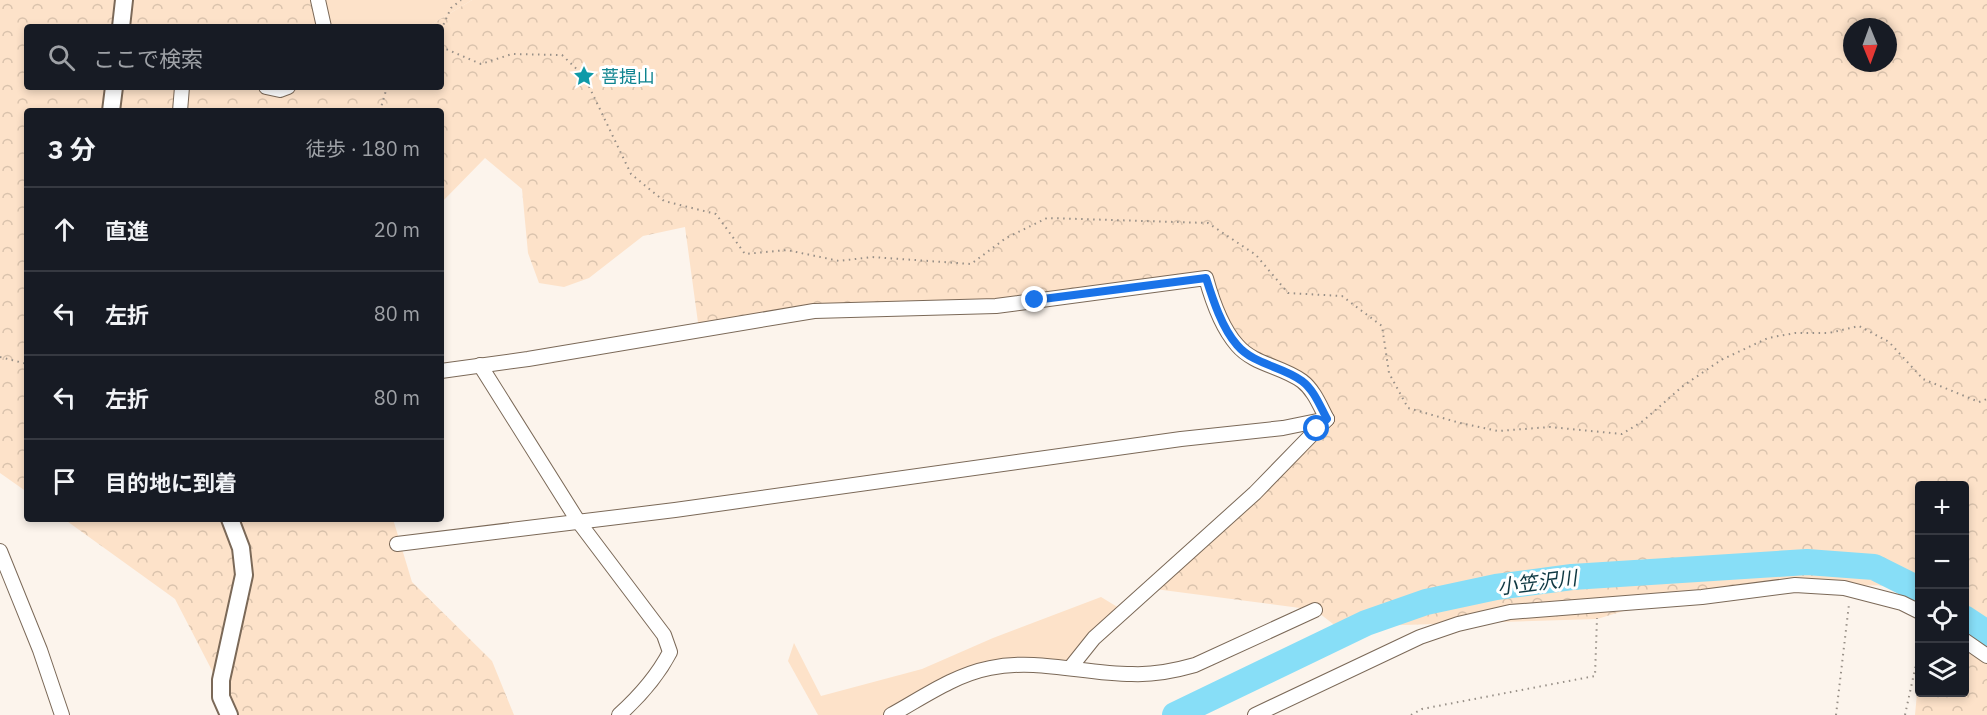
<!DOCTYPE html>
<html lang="ja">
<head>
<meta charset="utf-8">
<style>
	:root { --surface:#171b24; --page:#20242c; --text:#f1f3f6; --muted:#9ea1a6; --line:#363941 }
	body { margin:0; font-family:"IBM Plex Sans","Noto Sans JP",sans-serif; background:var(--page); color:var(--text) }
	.controls { position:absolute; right:18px; bottom:18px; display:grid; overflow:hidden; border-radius:6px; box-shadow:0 3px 9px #0003 }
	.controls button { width:54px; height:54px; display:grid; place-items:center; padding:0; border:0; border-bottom:2px solid var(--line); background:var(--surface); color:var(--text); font:30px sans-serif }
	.compass { position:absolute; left:1843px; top:18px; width:54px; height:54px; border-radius:50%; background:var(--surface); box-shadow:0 3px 9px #0003; rotate:179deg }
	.stop { position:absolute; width:18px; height:18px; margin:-14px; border:4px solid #1a73e8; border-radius:50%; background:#fff }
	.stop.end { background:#1a73e8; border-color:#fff; box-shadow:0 2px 6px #0008 }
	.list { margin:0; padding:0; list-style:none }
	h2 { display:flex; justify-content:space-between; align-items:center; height:78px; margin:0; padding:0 24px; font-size:26px }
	h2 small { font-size:20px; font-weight:400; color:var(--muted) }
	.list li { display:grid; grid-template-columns:39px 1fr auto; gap:18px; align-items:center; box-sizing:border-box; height:84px; padding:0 24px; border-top:2px solid var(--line) }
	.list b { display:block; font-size:22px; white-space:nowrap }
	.list em { font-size:20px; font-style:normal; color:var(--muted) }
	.icon { flex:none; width:33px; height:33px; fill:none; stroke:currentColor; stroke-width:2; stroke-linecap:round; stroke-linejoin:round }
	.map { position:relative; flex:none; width:1987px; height:715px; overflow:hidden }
	.search { position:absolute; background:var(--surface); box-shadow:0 3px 9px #0003; left:24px; top:24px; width:420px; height:66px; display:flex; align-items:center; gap:15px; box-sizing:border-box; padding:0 21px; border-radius:6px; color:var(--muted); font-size:22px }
	.panel { position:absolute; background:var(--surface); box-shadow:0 3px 9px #0003; left:24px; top:108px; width:420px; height:414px; border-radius:6px }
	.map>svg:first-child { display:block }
</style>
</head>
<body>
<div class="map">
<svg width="1987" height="715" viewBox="0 0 1987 715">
	<defs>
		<pattern id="forest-crowns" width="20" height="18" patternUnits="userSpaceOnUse" patternTransform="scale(1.5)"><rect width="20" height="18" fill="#fde2c9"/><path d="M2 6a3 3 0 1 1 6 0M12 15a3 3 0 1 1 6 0" fill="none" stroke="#dac3ad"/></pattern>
	</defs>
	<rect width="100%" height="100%" fill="#fcf4ec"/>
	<g fill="#fde2c9">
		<polygon points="318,0 472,0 427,27 322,27"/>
		<polygon points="1101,597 1124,611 1073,663 1003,658 891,715 818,715 788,661 794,643 821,696 922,669 993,638"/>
	</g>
	<g fill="url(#forest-crowns)" fill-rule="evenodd">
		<path d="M0,0H316L317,27H27V87H441V27H427L472,0H1987V715H1915L1919,671L1920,692H1964V486H1920L1919,615L1909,585L1809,586L1627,610L1597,619L1337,627L1315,610L1155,589L1327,419L1303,382L1237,345L1206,278L996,306L814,311L699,330L685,227L643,236L589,278L564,287L539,283L528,253L522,189L485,158L441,203V111H27V492L0,473ZM1852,27H1888V63H1852Z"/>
		<polygon points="64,519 393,519 412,582 492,661 514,715 235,715 175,599"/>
	</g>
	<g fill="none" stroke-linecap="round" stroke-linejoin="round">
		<g stroke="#87def7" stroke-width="26">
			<polyline points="1964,618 1987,633"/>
			<polyline points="1175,715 1366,623 1426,602 1496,587 1572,577 1807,562 1874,567 1920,590"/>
		</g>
		<defs>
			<g id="minor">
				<polyline points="318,0 324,27"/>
				<polyline points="266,87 280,90 288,87"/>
				<polyline points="180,111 182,87"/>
				<path d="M480,365L578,521L664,635L670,652C657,677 640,696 619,715"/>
				<path d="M441,371L528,359L814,311L996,306L1206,278C1212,300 1222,328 1237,345C1254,365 1282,366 1302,381C1314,390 1320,406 1327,419"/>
				<polyline points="397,544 675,510 1181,439 1283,428 1327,419"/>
				<polyline points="0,551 40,650 62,715"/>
				<polyline points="1964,640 1987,656"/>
				<polyline points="1070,668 1094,638 1255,493 1327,419"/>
				<path d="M891,715C922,698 954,675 990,668C1037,658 1084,674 1132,674C1154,675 1174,671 1195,665L1315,610"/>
				<polyline points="1255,715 1420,637 1458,624 1510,612 1702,597 1795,585 1844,588 1902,603 1920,612"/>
			</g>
			<g id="tertiary">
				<polyline points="121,27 124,0"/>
				<polyline points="111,111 114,87"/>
				<polyline points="229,715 221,697 221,680 244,575 241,548 230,519"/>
			</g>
		</defs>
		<use href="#minor" stroke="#7b6958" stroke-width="16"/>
		<use href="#tertiary" stroke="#7b6958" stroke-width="20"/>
		<g stroke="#978f87" stroke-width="2" stroke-dasharray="1.5 4.5" stroke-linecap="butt">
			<polyline points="441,30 451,8 461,0"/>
			<polyline points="441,47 481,64 512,54 562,55 584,76 631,174 664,201 716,214 745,254 787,250 839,261 872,257 971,264 1006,238 1047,218 1208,223 1256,255 1288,293 1342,296 1382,326 1389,373 1408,408 1460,423 1498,431 1550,427 1622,434 1643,421 1683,386 1721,360 1768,338 1795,333 1829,333 1859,326 1889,342 1923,379 1979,402 1987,399"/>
			<polyline points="380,111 387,87"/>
			<polyline points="0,357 27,364"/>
			<polyline points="1411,715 1422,709 1595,676 1597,618"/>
			<polyline points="1836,715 1849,604"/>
			<polyline points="1905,715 1920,646"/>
		</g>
		<use href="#minor" stroke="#fff" stroke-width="14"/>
		<use href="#tertiary" stroke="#fff" stroke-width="16"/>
	</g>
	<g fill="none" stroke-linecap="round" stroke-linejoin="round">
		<path stroke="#1a73e8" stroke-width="8" d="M1035,300L1206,278C1213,300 1222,328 1237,345C1254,365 1282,366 1302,381C1314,390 1320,406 1327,419L1317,429"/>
	</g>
	<defs>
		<symbol id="sight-bare" viewBox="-9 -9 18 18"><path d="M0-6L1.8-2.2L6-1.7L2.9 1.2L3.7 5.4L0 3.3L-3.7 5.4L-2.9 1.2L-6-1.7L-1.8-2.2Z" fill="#0f9aa8" stroke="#fff" stroke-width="2.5" paint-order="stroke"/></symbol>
	</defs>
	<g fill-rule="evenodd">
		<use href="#sight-bare" x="569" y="61" width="30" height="30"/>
	</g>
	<g text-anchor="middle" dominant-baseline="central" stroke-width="6" stroke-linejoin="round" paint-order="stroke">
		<g font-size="18" fill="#0d838f" stroke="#fff" text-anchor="start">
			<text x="601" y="76">菩提山</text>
		</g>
		<g font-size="20" font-style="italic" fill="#0e3842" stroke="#fff">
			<text transform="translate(1537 582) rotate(-7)">小笠沢川</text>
		</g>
	</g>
</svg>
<div class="controls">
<button>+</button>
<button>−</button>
<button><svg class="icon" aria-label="locate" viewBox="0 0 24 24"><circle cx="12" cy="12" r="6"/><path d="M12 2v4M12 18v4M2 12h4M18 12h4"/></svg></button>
<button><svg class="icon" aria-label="layers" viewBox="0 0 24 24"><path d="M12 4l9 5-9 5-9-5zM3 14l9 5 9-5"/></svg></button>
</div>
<svg class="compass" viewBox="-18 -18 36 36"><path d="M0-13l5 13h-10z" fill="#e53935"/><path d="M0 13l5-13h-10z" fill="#9ea1a6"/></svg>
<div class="stop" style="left:1317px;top:429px"></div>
<div class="stop end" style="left:1035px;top:300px"></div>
<div class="search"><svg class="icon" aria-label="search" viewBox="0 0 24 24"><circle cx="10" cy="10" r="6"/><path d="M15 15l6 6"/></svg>ここで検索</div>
<section class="panel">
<h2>3 分<small>徒歩 · 180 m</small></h2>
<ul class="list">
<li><svg class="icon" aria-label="ahead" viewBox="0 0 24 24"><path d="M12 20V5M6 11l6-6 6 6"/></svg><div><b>直進</b></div><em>20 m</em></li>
<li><svg class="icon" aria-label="left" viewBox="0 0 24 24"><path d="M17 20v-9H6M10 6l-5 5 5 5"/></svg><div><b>左折</b></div><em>80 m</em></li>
<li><svg class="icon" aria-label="left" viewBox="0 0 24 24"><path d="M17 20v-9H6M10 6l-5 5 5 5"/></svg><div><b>左折</b></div><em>80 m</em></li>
<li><svg class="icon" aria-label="arrive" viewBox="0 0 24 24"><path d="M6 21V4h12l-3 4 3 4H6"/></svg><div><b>目的地に到着</b></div></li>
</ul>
</section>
</div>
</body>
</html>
